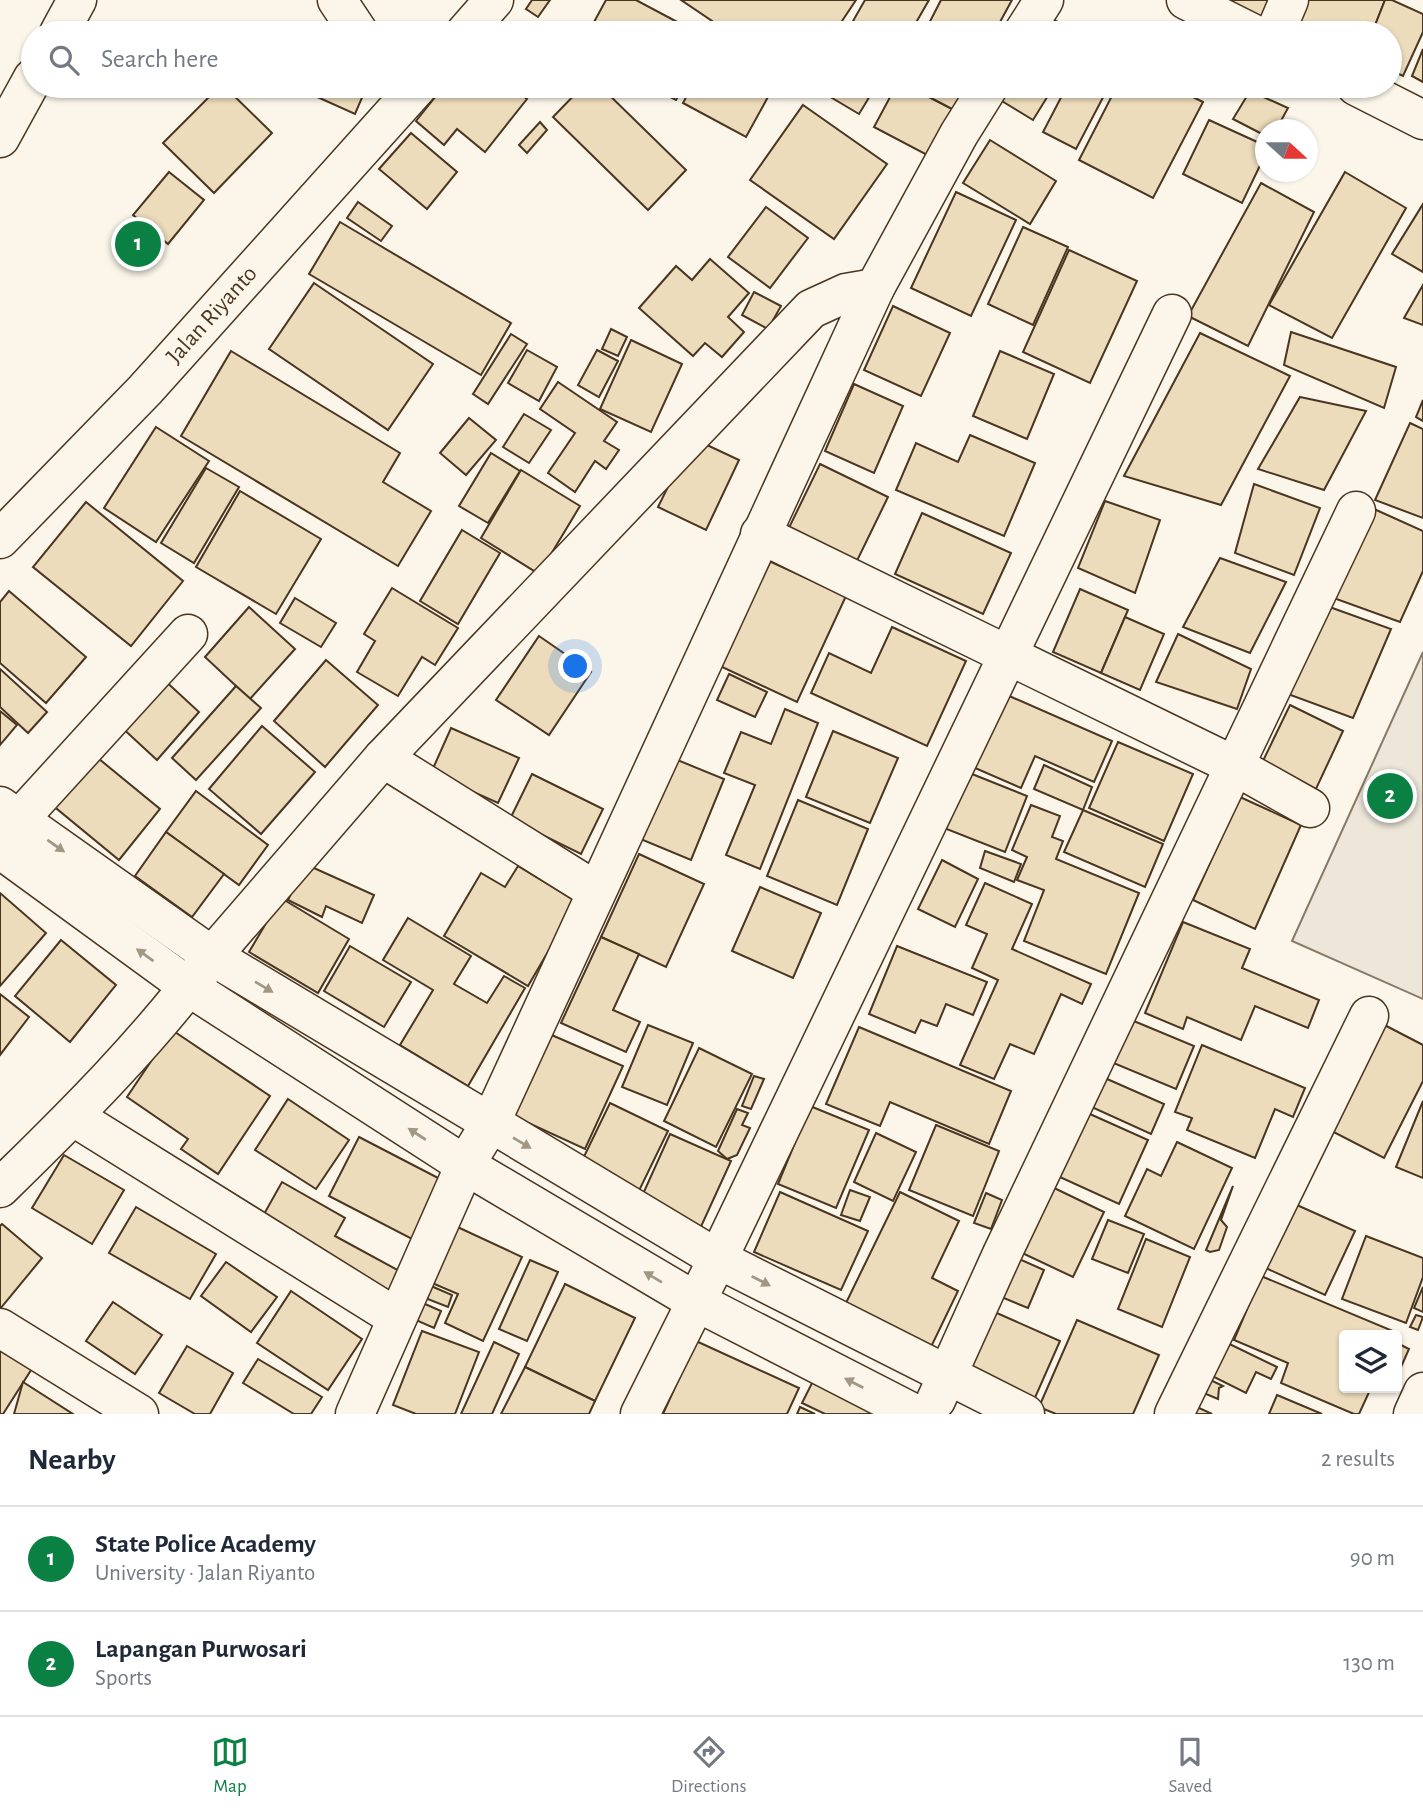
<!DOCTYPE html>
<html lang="en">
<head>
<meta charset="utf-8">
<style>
	:root { --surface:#fff; --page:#f2f2f3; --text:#1f2937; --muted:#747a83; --line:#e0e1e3; --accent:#0b8043 }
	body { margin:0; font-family:"Alegreya Sans",sans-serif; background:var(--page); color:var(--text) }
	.controls { position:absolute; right:21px; bottom:21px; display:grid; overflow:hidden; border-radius:7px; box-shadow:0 2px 5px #0004 }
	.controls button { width:63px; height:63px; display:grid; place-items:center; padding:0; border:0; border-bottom:2px solid var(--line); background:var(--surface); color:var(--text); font:35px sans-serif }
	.compass { position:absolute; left:1255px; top:119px; width:63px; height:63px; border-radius:50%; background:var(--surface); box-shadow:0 2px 5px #0004; rotate:111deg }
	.you { position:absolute; left:576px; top:667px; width:24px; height:24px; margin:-18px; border:5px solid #fff; border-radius:50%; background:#1a73e8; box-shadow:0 0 0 10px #1a73e833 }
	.badge { display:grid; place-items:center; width:46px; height:46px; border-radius:50%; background:var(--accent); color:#fff; font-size:23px; font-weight:700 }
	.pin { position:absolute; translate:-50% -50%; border:4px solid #fff; box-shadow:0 2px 7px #0006 }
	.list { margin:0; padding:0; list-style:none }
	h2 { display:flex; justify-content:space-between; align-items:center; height:91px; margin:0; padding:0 28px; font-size:30px }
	h2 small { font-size:23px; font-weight:400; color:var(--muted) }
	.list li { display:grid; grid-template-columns:46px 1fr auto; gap:21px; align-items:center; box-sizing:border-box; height:105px; padding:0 28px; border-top:2px solid var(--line) }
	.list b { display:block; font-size:26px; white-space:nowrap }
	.list p { margin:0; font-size:23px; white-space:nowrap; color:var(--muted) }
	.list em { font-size:23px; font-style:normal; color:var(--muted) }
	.icon { flex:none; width:38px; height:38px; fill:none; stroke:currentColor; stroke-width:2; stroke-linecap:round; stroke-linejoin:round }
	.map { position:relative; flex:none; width:1423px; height:1414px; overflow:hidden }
	.search { position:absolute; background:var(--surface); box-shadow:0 2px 5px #0004; left:21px; right:21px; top:21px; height:77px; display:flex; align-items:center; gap:18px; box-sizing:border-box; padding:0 24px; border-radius:38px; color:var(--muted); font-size:26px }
	.sheet { height:301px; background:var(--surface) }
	nav { display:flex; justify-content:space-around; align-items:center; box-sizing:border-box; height:98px; border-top:2px solid var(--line); background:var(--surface); font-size:19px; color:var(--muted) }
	nav a { display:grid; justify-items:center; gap:4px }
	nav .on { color:var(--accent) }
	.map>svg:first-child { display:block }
</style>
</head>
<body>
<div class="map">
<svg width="1423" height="1414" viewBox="0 0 1423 1414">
	<rect width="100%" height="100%" fill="#fbf6e9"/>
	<polygon fill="#ede6d9" stroke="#887966" stroke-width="2" points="1423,652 1423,999 1292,941"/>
	<g fill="#ecdcbc" stroke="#4a3520" stroke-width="2">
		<polygon points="532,0 550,0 538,17 526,9"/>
		<polygon points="606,0 636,0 698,33 588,33"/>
		<polygon points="681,0 856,0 834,33 730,33"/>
		<polygon points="865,0 929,0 910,33 876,33 853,21"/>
		<polygon points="941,0 1012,0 994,33 924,33"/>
		<polygon points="1218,0 1270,0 1260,21"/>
		<polygon points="1298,0 1385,0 1372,33 1291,33"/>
		<polygon points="1385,0 1392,0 1423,14 1423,32 1403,76 1390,70 1390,33 1372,33"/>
		<polygon points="1043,13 1076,33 1030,33"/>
		<polygon points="523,24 538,33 518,33"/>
		<polygon points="848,25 862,33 843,33"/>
		<polygon points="1423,49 1423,82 1412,76"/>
		<polygon points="220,86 224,86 272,133 214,193 163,143"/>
		<polygon points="320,86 367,86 355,114 315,96"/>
		<polygon points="444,86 510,86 527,99 485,152 457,129 444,145 416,121"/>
		<polygon points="583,86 600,86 686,170 648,210 553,117"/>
		<polygon points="648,86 684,86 676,100"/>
		<polygon points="692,86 774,86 746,137 683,103"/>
		<polygon points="812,86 876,86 859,114"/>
		<polygon points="896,86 908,86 954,110 929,156 874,127"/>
		<polygon points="908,86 967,86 954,110"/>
		<polygon points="997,86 1054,86 1033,120 992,95"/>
		<polygon points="1067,86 1109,86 1076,149 1043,132"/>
		<polygon points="1117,86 1171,86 1203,102 1153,198 1079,160"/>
		<polygon points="1250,91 1288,108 1276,130 1266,130 1266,136 1233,119"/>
		<polygon points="803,105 887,164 834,239 750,180"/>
		<polygon points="1209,120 1266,146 1266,153 1242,203 1183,174"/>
		<polygon points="540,122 547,130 527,153 519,145"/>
		<polygon points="411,133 457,172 427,209 379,169"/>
		<polygon points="990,140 1056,181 1030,224 963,183"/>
		<polygon points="169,172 204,200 168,244 133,215"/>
		<polygon points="1345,172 1406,208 1332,338 1269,305"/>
		<polygon points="1261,183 1314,212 1248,346 1188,316"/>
		<polygon points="956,192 1016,220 971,316 911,288"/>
		<polygon points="358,202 392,226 381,241 347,218"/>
		<polygon points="1423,204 1423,272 1392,254"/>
		<polygon points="766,207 808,238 770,288 728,257"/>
		<polygon points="340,222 511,323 481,375 309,274"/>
		<polygon points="1023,227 1068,247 1033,325 988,304"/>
		<polygon points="1069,250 1137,281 1090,383 1023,352"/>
		<polygon points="710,259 749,293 728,317 744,332 722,357 705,343 693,356 639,308 676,266 692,280"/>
		<polygon points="314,283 433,364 388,430 269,349"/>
		<polygon points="1423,285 1423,325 1404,318"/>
		<polygon points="754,292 781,306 768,329 742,315"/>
		<polygon points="893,306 950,333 921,396 864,370"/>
		<polygon points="611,329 627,337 618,356 602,349"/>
		<polygon points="1291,332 1396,367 1384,408 1284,365"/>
		<polygon points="1200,333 1290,376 1221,505 1124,476"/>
		<polygon points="511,334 527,344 488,404 473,394"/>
		<polygon points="631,340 682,364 651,432 600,409"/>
		<polygon points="527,350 557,367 539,401 508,383"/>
		<polygon points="597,350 618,361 599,397 578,385"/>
		<polygon points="231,351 400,453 383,482 431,511 398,566 181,436"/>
		<polygon points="1000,351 1054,374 1027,439 973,416"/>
		<polygon points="558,382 617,422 604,441 619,450 606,469 595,461 575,492 548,473 575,433 540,409"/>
		<polygon points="854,384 903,406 874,473 825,451"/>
		<polygon points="1300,397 1366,411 1324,490 1258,469"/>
		<polygon points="1423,400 1423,421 1416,417"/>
		<polygon points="524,414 551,430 529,463 503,447"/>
		<polygon points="469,418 496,440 466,475 440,453"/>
		<polygon points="1410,423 1423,429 1423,518 1375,500"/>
		<polygon points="156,427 209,461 156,542 104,508"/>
		<polygon points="970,435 1035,463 1004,536 896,490 916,443 958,462"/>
		<polygon points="692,438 739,460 706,530 658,507"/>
		<polygon points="491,453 520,471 488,523 459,506"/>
		<polygon points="820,464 888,497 852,571 784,538"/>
		<polygon points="206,468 239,487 194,563 161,543"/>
		<polygon points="521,470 580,506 539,574 481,538"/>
		<polygon points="1254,484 1320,508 1294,575 1235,553"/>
		<polygon points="240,491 321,539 276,614 196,567"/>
		<polygon points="1105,501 1160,520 1135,593 1078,568"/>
		<polygon points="86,502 183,581 131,646 33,567"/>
		<polygon points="1374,509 1423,531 1423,571 1400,622 1328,596"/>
		<polygon points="922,513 1011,553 983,614 895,574"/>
		<polygon points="462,530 500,553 458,624 420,601"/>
		<polygon points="1220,558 1286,582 1250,653 1183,627"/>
		<polygon points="769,561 846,596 797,702 720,666"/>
		<polygon points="392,588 458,628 435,665 422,657 398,696 357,672 375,641 364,634"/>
		<polygon points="1080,589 1128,610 1101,673 1053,652"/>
		<polygon points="9,591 86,657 46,703 0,663 0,602"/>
		<polygon points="295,598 336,623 321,647 280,623"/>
		<polygon points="1324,605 1391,629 1353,718 1285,693"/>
		<polygon points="249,607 295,649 250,699 205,657"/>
		<polygon points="1125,617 1164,634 1140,690 1101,673"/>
		<polygon points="892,627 966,661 927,746 811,693 829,653 871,673"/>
		<polygon points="1178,634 1251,669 1237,709 1156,682"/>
		<polygon points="539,636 591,672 549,735 496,700"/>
		<polygon points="326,660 378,705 325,767 274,721"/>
		<polygon points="0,669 47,712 28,733 0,707"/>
		<polygon points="729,674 767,692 755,717 717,700"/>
		<polygon points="161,677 199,712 157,760 119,725"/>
		<polygon points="236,686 261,708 196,780 172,758"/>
		<polygon points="1007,695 1112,741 1094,782 1035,756 1021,788 975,768"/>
		<polygon points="1290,705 1343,731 1315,791 1261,765"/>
		<polygon points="785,709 818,723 760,869 726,855 755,785 724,773 741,732 771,744"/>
		<polygon points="0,711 17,725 0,745"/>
		<polygon points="262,726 315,772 261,834 209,789"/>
		<polygon points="451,728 519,758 498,803 431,773"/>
		<polygon points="833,731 898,758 870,823 806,797"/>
		<polygon points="1118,742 1193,774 1164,841 1089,808"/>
		<polygon points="93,754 160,809 119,860 51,804"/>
		<polygon points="670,757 724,779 691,860 638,838"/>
		<polygon points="1044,765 1092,787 1083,810 1034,789"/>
		<polygon points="967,772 1027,796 1005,852 944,828"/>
		<polygon points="532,774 603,809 581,854 510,819"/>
		<polygon points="196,791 268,845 239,885 166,832"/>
		<polygon points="1240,797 1301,825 1255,929 1193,900"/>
		<polygon points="798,800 868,829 837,905 767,876"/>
		<polygon points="1031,805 1060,816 1052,837 1063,841 1056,859 1139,893 1106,974 1024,941 1044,890 1017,880 1027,857 1012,850"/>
		<polygon points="1083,810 1163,844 1145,887 1064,852"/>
		<polygon points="166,832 224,874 192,917 135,876"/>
		<polygon points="985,851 1021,864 1014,882 980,868"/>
		<polygon points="639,854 704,884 666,967 601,937"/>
		<polygon points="942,860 978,879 955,927 918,909"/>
		<polygon points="305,864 374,895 362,923 326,906 322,917 288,900"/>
		<polygon points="518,866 577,902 528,986 444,936 481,873 505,887"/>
		<polygon points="985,883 1032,904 1012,949 1091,984 1082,1004 1061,994 1034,1054 1010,1044 994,1079 960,1065 998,980 972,968 987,934 966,925"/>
		<polygon points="760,887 821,913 793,978 732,951"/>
		<polygon points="0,893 46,933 0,986"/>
		<polygon points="281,898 349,939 318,993 249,952"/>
		<polygon points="408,918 471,956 454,984 487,1003 504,976 525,988 468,1086 400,1045 433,990 383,960"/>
		<polygon points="1183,922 1250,949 1242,968 1319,1000 1308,1028 1255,1006 1241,1040 1187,1017 1183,1029 1145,1013"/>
		<polygon points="601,937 639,954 613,1010 640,1022 626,1052 561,1023"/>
		<polygon points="61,940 116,985 70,1042 15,996"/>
		<polygon points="350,946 411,982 384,1027 324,991"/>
		<polygon points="897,946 987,982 973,1015 946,1004 937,1026 921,1020 915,1033 869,1014"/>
		<polygon points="0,994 29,1017 0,1055"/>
		<polygon points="1371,1018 1423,1045 1423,1081 1384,1158 1318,1124"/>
		<polygon points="1129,1019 1194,1046 1176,1089 1111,1062"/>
		<polygon points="648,1025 693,1043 667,1105 622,1087"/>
		<polygon points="859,1027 1011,1091 989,1144 890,1102 880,1126 826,1104"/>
		<polygon points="172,1030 270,1096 218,1174 181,1149 188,1139 127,1097"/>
		<polygon points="547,1033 623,1066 585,1149 511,1115"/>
		<polygon points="1202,1045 1305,1088 1293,1117 1275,1109 1255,1158 1187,1130 1192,1118 1175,1112"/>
		<polygon points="699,1048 752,1074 716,1147 664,1121"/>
		<polygon points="1098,1075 1164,1104 1151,1134 1085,1104"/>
		<polygon points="754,1076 764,1079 751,1109 742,1106"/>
		<polygon points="288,1099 349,1140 316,1189 255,1150"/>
		<polygon points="1423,1101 1423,1178 1396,1167"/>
		<polygon points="610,1103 668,1131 635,1199 577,1171"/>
		<polygon points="810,1106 869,1130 836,1208 778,1184"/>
		<polygon points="737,1109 748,1113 742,1125 750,1128 737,1155 727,1159 718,1151"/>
		<polygon points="1081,1110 1148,1140 1119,1204 1051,1173"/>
		<polygon points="936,1125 999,1151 973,1216 909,1190"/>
		<polygon points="876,1133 916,1152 893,1201 854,1182"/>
		<polygon points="670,1134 731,1161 699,1231 638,1205"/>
		<polygon points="359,1137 442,1180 412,1239 329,1196"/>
		<polygon points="1177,1142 1232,1168 1194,1249 1125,1216 1147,1169 1161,1176"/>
		<polygon points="64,1155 124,1190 92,1244 32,1208"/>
		<polygon points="282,1182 345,1218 335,1236 403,1273 390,1296 259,1223"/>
		<polygon points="1050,1186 1104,1212 1073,1277 1018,1251"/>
		<polygon points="1233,1186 1221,1220 1227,1227 1219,1250 1210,1252 1206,1250"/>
		<polygon points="850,1190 870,1197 860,1221 841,1215"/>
		<polygon points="780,1192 868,1231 841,1290 754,1252"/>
		<polygon points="900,1192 959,1221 932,1278 958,1291 931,1347 845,1305"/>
		<polygon points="986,1193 1002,1200 991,1229 974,1223"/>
		<polygon points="1288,1201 1355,1231 1325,1295 1259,1265"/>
		<polygon points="136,1207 216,1254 190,1299 109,1253"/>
		<polygon points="1108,1220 1144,1234 1128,1273 1092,1259"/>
		<polygon points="2,1224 42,1258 0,1309 0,1226"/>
		<polygon points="451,1224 522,1257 483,1341 445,1323 458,1294 425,1280"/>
		<polygon points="1366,1236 1423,1258 1423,1277 1406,1323 1342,1299"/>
		<polygon points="1146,1239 1190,1257 1162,1327 1118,1309"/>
		<polygon points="1010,1255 1044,1270 1028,1308 994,1294"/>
		<polygon points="530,1260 558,1272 527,1341 499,1329"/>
		<polygon points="226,1262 277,1297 251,1332 201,1296"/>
		<polygon points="1261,1276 1400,1334 1397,1343 1397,1335 1344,1335 1344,1388 1371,1388 1359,1414 1354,1414 1281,1383 1288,1363 1234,1340"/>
		<polygon points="565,1284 635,1318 595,1401 525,1367"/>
		<polygon points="431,1286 452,1295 448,1307 425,1298"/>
		<polygon points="1423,1287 1423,1312 1414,1308"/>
		<polygon points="291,1291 362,1339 328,1390 257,1343"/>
		<polygon points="416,1300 441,1311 434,1328 409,1317"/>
		<polygon points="113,1302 162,1335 135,1374 86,1341"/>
		<polygon points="990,1310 1060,1341 1034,1400 964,1370"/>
		<polygon points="1416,1315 1423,1317 1418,1330 1410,1327"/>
		<polygon points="1077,1320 1159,1355 1133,1414 1056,1414 1039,1407"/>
		<polygon points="422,1331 479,1352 455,1414 416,1414 393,1405"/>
		<polygon points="1215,1337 1277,1367 1271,1379 1256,1372 1246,1393 1208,1374"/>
		<polygon points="696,1341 799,1388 787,1414 663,1414"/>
		<polygon points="494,1342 519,1354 492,1414 461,1414"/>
		<polygon points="1397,1343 1409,1349 1397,1376"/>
		<polygon points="187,1346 233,1373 210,1414 195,1414 159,1393"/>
		<polygon points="0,1347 33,1367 3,1414 0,1414"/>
		<polygon points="258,1359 322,1397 311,1414 294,1414 243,1383"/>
		<polygon points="525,1367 595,1401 589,1414 501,1414"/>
		<polygon points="1200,1375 1223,1386 1219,1388 1218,1399 1194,1389"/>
		<polygon points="813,1381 884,1414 825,1414 802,1403"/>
		<polygon points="23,1382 73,1414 14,1414"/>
		<polygon points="1277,1395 1322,1414 1269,1414"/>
		<polygon points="1186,1402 1212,1414 1181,1414"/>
		<polygon points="800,1407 815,1414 797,1414"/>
	</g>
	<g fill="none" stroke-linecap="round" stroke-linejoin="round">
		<defs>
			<g id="minor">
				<polyline points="337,0 359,33"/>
				<polyline points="1186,0 1252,33"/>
				<polyline points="59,33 77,0"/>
				<polyline points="465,33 494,0"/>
				<polyline points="1023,33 1044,0"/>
				<polyline points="1275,33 1289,0"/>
				<polyline points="1356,86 1423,120"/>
				<polyline points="0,138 33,78"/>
				<polyline points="760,534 1235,766 1310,808"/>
				<polyline points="0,539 145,390 418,86"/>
				<polyline points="383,758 596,891"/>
				<polyline points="0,806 212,956 718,1259 1025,1414"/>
				<polyline points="1,839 188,634"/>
				<polyline points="0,849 189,987 465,1165 695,1301 915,1414"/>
				<polyline points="74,1117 397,1318"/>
				<path d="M0,1188C75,1115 150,1040 212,956L383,758L811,309L846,293L875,288"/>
				<polyline points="0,1328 139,1414"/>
				<polyline points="936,1400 1002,1254 1356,511"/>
				<polyline points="355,1414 465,1165 490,1124 875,288 959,134 989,86"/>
				<polyline points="640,1414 725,1244 1172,314"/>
				<polyline points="1174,1414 1369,1016"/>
				<polyline points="1413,1414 1423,1392"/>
			</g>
		</defs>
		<use href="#minor" stroke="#4a3520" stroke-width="41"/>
		<use href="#minor" stroke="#fbf6e9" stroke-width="38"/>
	</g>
	<defs><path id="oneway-solid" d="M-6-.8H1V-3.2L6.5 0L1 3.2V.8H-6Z" transform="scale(1.75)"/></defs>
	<g fill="#a29684">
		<use href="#oneway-solid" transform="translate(56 846) rotate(35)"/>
		<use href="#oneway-solid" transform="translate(145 955) rotate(-144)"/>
		<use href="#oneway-solid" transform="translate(264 987) rotate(31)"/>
		<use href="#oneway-solid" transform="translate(417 1134) rotate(-147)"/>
		<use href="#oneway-solid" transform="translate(522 1143) rotate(31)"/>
		<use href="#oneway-solid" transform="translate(653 1277) rotate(-149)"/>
		<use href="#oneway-solid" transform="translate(761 1281) rotate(27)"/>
		<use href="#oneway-solid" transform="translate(854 1383) rotate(-153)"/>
	</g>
	<g text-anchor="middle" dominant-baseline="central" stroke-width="5" stroke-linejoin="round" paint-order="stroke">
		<g font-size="24" fill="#4a3520" stroke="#fbf6e9">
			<text transform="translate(212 315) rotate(-48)">Jalan Riyanto</text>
		</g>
	</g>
</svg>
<div class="controls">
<button><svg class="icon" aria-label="layers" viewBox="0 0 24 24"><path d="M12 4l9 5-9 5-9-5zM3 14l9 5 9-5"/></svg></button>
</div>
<svg class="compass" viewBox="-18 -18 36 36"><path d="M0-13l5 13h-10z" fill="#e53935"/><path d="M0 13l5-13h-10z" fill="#747a83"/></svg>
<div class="you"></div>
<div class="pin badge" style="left:138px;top:244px">1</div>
<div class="pin badge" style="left:1390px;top:796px">2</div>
<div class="search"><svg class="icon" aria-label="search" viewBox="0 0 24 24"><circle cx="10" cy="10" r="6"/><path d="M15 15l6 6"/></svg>Search here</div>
</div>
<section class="sheet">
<h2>Nearby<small>2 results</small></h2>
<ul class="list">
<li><span class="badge">1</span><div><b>State Police Academy</b><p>University · Jalan Riyanto</p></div><em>90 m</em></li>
<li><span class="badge">2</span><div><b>Lapangan Purwosari</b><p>Sports</p></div><em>130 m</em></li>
</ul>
</section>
<nav>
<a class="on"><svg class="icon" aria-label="map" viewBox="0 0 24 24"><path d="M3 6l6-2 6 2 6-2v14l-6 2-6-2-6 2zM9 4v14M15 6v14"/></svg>Map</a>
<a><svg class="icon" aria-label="directions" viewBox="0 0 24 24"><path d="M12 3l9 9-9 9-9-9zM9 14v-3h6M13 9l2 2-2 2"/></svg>Directions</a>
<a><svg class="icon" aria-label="saved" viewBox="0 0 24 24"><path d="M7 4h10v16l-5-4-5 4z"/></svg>Saved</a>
</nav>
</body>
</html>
